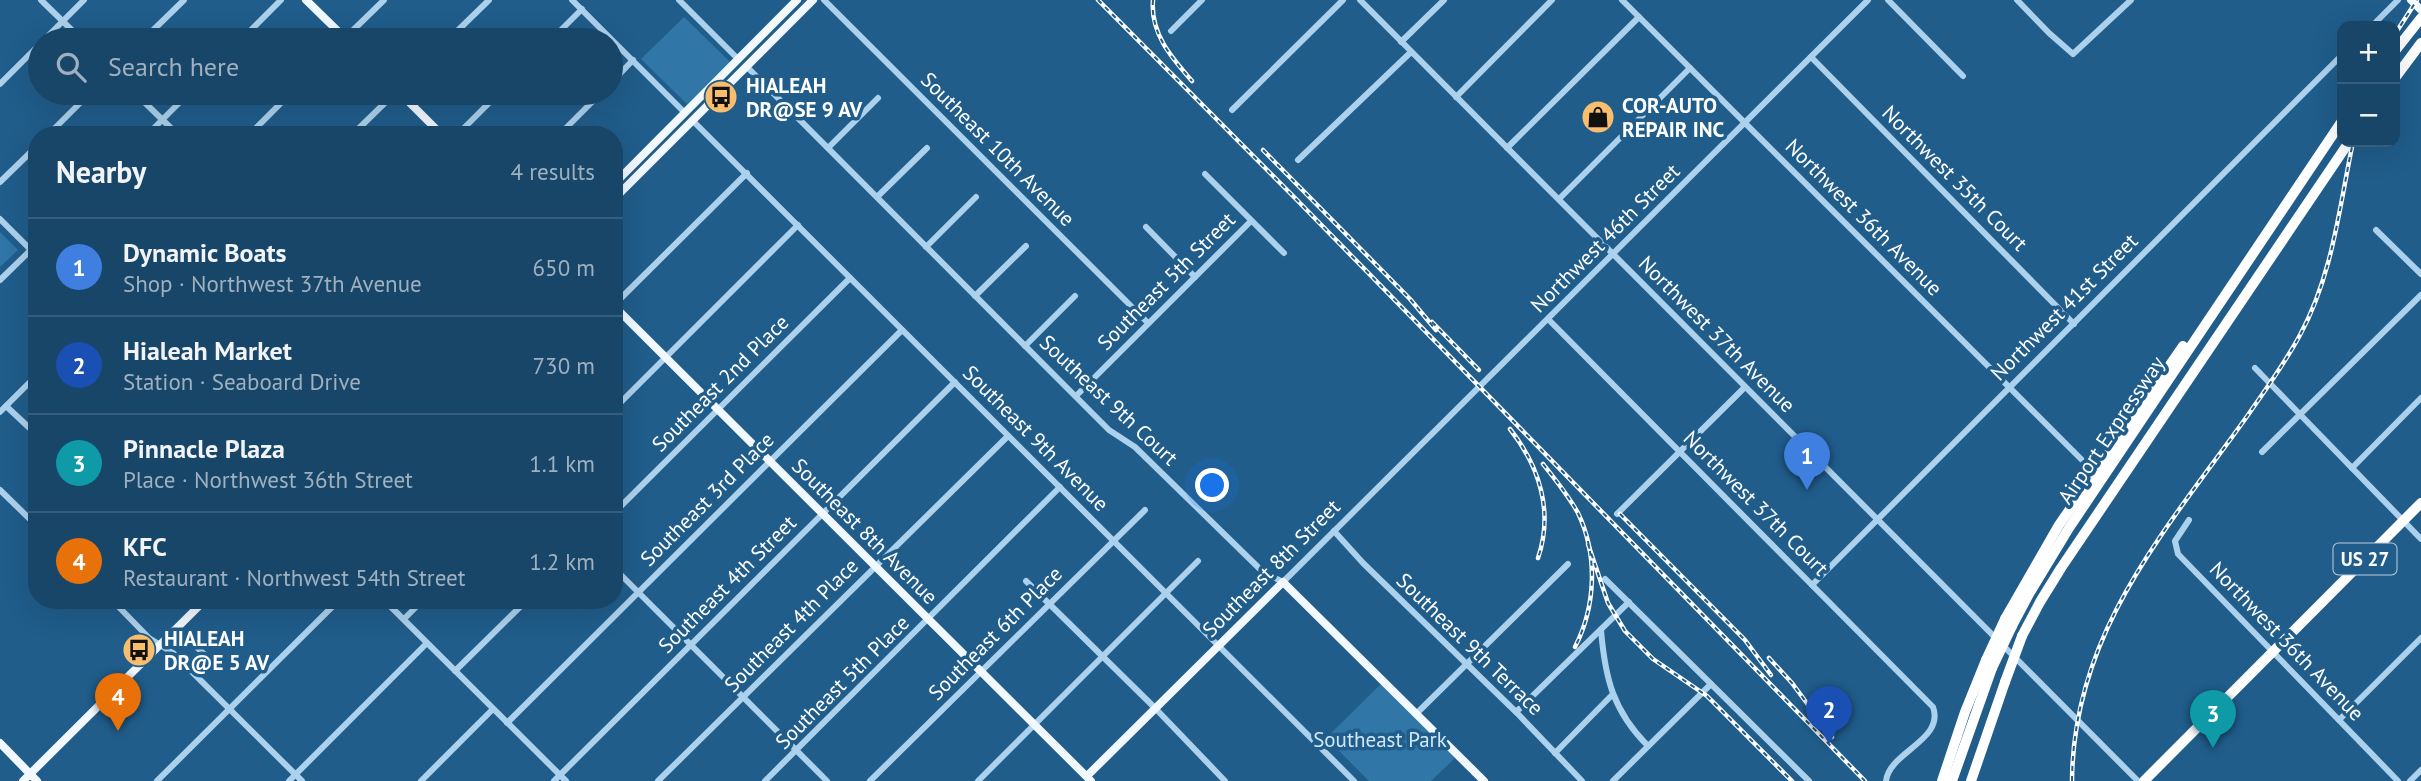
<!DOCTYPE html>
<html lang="en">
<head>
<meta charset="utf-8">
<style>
	:root { --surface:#184668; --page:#214d6e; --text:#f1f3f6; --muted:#9fb1c0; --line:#365e7c; --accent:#e797bd }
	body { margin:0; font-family:"PT Sans",sans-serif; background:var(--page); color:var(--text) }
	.controls { position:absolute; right:21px; top:21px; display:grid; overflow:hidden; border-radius:14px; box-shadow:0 7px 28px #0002 }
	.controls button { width:63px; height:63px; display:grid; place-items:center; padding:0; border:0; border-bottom:2px solid var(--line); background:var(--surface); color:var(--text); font:35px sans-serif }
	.you { position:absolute; left:1213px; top:486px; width:24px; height:24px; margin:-18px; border:5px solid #fff; border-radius:50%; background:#1a73e8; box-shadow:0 0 0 10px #1a73e833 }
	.badge { display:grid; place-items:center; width:46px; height:46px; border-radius:50%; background:var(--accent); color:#fff; font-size:23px; font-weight:700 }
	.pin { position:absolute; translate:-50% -58px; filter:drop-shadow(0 2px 4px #0008) }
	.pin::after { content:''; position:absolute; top:37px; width:24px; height:21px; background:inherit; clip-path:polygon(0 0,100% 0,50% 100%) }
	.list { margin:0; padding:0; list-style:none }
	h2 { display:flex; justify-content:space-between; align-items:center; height:91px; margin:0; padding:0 28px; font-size:30px }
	h2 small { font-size:23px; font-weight:400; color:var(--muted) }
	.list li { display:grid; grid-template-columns:46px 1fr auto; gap:21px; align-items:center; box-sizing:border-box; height:98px; padding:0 28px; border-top:2px solid var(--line) }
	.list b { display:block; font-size:26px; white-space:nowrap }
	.list p { margin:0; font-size:23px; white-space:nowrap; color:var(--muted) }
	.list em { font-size:23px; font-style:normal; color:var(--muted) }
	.icon { flex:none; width:38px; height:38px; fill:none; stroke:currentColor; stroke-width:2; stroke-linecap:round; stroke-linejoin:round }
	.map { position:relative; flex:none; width:2421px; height:781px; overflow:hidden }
	.search { position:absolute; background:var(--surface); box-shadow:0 7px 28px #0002; left:28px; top:28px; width:595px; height:77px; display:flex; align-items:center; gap:18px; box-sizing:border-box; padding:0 24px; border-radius:38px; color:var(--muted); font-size:26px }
	.panel { position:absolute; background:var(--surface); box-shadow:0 7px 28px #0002; left:28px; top:126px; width:595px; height:483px; border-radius:28px }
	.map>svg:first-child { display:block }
</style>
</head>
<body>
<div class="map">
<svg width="2421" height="781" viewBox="0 0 2421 781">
	<rect width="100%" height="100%" fill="#205d8b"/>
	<g fill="#3076a7">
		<polygon points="684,17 730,62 687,104 641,59"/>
		<polygon points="0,232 18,250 0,267"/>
		<polygon points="1381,684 1455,758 1431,781 1369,781 1326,738"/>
	</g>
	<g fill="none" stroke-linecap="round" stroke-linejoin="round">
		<g stroke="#acd1ec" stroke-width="6">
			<polyline points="41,0 82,40"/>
			<polyline points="572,0 685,113"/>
			<polyline points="679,0 738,59"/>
			<polyline points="824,0 1148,323"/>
			<polyline points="1360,0 2138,781"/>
			<polyline points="1622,0 2082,460"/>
			<polyline points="1888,0 1963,76"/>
			<polyline points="2017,0 2049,33 2073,54 2131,0"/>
			<polyline points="2372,26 2398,0"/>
			<polyline points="1171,31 1202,0"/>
			<polyline points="44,40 84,0"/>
			<polyline points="143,40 184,0"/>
			<polyline points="241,40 281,0"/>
			<polyline points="343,40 384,0"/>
			<polyline points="448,40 489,0"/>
			<polyline points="551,40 582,9"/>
			<polyline points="1401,42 1444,0"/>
			<polyline points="1811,57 2074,324"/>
			<polyline points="746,66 1109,430 1135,447 1263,572 1283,582 1868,0"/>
			<polyline points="611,83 633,60"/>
			<polyline points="0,84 40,44"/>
			<polyline points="135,93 178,135"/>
			<polyline points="1456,97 1552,0"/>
			<polyline points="1232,110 1343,0"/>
			<polyline points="693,121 1354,781"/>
			<polyline points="48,135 90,93"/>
			<polyline points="147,135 189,93"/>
			<polyline points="249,135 291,93"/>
			<polyline points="352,135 395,93"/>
			<polyline points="457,135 499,93"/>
			<polyline points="559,135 601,93"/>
			<polyline points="828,148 878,98"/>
			<polyline points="1507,148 1639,17"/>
			<polyline points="1298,160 1411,52"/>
			<polyline points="1205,174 1284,253"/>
			<polyline points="0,182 37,146"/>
			<polyline points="877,197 927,148"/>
			<polyline points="1559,199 1690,68"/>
			<polyline points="0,219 37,256"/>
			<polyline points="1146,227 1195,277"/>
			<polyline points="2376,230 2421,274"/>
			<polyline points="926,247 976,197"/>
			<polyline points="0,280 37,244"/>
			<polyline points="975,296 1026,246"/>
			<polyline points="614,305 747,173"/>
			<path d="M1548,319L1933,707C1945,740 1889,752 1886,781"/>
			<polyline points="1025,346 1075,296"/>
			<polyline points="2255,368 2421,539"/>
			<polyline points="1076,396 1251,221"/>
			<polyline points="6,406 37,435"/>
			<polyline points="614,409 798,225"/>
			<polyline points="0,412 37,375"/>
			<polyline points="2262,452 2421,295"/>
			<polyline points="2352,468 2421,398"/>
			<polyline points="0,490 37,526"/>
			<polyline points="614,513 850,278"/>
			<polyline points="1617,514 1745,387"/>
			<polyline points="2189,520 2175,541 2178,554 2398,781"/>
			<polyline points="1334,531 1363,563 1516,712 1582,781"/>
			<polyline points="614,568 827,781"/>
			<polyline points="1605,579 1809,781"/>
			<polyline points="1026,581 1155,708 1225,781"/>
			<polyline points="1812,585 2342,55"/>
			<polyline points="112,600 149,638 173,653 302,781"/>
			<polyline points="384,600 566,781"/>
			<polyline points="404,619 423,600"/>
			<polyline points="177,628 208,658"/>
			<path d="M1601,630C1605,678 1613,711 1648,746"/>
			<polyline points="455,671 527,600"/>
			<polyline points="1516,712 1629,602"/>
			<polyline points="1417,713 1568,564"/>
			<polyline points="2339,720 2421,638"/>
			<polyline points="507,723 902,330"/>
			<polyline points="1555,753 1612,695"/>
			<polyline points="157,781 339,600"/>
			<polyline points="289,781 427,643"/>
			<polyline points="421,781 493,709"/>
			<polyline points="554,781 955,382"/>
			<polyline points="658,781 1008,436"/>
			<polyline points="765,781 1060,487"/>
			<polyline points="870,781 1145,510"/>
			<polyline points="978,781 1198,561"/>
			<polyline points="1613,781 1711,684"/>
			<polyline points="2410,781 2421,770"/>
		</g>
		<g stroke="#f1f8fe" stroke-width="8">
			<polyline points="306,0 347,40"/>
			<polyline points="2411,0 2421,10"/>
			<polyline points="400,93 442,135"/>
			<polyline points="614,184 797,0"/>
			<polyline points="614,199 813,0"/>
			<polyline points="614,306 1091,781"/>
			<polyline points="0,743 37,781"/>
			<polyline points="1087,776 1283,582 1484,781"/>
			<polyline points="23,781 205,600"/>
		</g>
		<g stroke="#fff" stroke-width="10">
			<polyline points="2395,51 2421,18"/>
			<polyline points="2395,78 2421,43"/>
			<polyline points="2005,619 2059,525 2183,346"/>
			<polyline points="2012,626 2029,594 2069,528 2342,121"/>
			<polyline points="2022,636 2040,602 2061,568 2349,142"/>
			<polyline points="1942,781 1965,712 1986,660"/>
			<polyline points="1952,781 1992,668"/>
			<polyline points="1971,781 2005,682"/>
			<polyline points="2144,781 2421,503"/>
		</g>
		<defs>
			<g id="rail">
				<polyline points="1098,0 1295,198 1865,781"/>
				<path d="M1153,0C1150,33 1171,57 1192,81"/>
				<polyline points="2395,34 2417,0"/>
				<polyline points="1263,150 1410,299 1436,330"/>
				<polyline points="1432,322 1479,370"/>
				<path d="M1510,429C1539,466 1554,511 1538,558"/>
				<path d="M1543,464C1555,479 1568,495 1578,513C1598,555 1596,606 1575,647"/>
				<polyline points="1620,514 1745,640 1771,675"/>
				<polyline points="1588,544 1608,603 1625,631 1653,659 1707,696 1792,781"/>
				<polyline points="1769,658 1792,683 1832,737"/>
				<path d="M2072,781C2073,632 2166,530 2248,415C2266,389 2285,363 2300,335C2333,274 2339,208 2353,142"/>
			</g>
		</defs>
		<use href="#rail" stroke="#fff" stroke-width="4.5"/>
		<use href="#rail" stroke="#205d8b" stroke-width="2" stroke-dasharray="5" stroke-linecap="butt"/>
		<g stroke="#fff" stroke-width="10">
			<polyline points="1986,660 2005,619"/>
			<polyline points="1992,668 2012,626"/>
			<polyline points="2005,682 2022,636"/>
		</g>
	</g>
	<defs>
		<symbol id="bus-disc" viewBox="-11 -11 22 22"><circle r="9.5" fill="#f9be6d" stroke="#205d8b"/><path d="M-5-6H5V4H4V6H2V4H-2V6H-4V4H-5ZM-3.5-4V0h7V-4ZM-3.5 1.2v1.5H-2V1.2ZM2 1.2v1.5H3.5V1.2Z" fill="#111"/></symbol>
		<symbol id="shop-disc" viewBox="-11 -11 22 22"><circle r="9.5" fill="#f9be6d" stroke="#205d8b"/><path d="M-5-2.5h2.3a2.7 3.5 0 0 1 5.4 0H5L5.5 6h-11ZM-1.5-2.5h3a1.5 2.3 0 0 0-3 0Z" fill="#111"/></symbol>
	</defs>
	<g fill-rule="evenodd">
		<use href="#bus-disc" x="702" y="78" width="38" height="38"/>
		<use href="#shop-disc" x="1579" y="98" width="38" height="38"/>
		<use href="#bus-disc" x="120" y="631" width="38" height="38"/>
	</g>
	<g text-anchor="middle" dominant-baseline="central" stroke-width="7" stroke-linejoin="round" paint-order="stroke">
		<rect fill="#205d8b" stroke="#bccedc" stroke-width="2" x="2333.5" y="543.5" width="63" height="31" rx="5"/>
		<g font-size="19" font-weight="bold" fill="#fff">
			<text x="2365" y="559">US 27</text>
		</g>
		<g font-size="21" font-weight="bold" fill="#fff" stroke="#205d8b" text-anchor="start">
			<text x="746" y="85">HIALEAH<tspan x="746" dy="24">DR@SE 9 AV</tspan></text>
			<text x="1622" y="105">COR-AUTO<tspan x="1622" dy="24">REPAIR INC</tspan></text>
			<text x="164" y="638">HIALEAH<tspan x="164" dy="24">DR@E 5 AV</tspan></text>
		</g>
		<g font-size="21" fill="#fff" stroke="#205d8b">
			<text transform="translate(998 149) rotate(45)">Southeast 10th Avenue</text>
			<text transform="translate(1955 178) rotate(45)">Northwest 35th Court</text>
			<text transform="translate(1864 217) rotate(45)">Northwest 36th Avenue</text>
			<text transform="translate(1605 238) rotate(-45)">Northwest 46th Street</text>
			<text transform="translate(1166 281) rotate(-45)">Southeast 5th Street</text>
			<text transform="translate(2064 307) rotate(-45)">Northwest 41st Street</text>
			<text transform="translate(1717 334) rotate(45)">Northwest 37th Avenue</text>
			<text transform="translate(720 383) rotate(-45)">Southeast 2nd Place</text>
			<text transform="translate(1109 400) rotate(43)">Southeast 9th Court</text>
			<text transform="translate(2111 430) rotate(-56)">Airport Expressway</text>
			<text transform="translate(1036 438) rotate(45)">Southeast 9th Avenue</text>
			<text transform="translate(707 499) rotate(-45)">Southeast 3rd Place</text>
			<text transform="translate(1756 503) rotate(45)">Northwest 37th Court</text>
			<text transform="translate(865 531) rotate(45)">Southeast 8th Avenue</text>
			<text transform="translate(1271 568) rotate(-45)">Southeast 8th Street</text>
			<text transform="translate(727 584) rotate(-45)">Southeast 4th Street</text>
			<text transform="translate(791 625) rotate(-45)">Southeast 4th Place</text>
			<text transform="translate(995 633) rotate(-45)">Southeast 6th Place</text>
			<text transform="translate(2287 641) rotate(46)">Northwest 36th Avenue</text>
			<text transform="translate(1470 644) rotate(44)">Southeast 9th Terrace</text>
			<text transform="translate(842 682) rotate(-45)">Southeast 5th Place</text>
		</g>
		<g font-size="21" fill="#d1e8f8" stroke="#205d8b">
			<text x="1380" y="739">Southeast Park</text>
		</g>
	</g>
</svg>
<div class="controls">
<button>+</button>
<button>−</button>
</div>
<div class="you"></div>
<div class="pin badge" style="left:1807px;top:490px;background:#3f7fe0">1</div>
<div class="pin badge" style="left:1829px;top:744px;background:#1a4fb4">2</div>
<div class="pin badge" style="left:2213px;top:748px;background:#0f9aa8">3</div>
<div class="pin badge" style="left:118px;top:731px;background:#e8710a">4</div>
<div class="search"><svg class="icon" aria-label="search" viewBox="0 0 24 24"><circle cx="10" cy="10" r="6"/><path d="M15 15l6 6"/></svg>Search here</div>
<section class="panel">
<h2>Nearby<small>4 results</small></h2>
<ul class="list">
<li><span class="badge" style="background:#3f7fe0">1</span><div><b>Dynamic Boats</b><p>Shop · Northwest 37th Avenue</p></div><em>650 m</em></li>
<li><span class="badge" style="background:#1a4fb4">2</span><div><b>Hialeah Market</b><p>Station · Seaboard Drive</p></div><em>730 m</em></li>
<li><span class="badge" style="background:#0f9aa8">3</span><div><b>Pinnacle Plaza</b><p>Place · Northwest 36th Street</p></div><em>1.1 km</em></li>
<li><span class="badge" style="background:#e8710a">4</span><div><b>KFC</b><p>Restaurant · Northwest 54th Street</p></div><em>1.2 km</em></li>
</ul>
</section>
</div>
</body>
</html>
